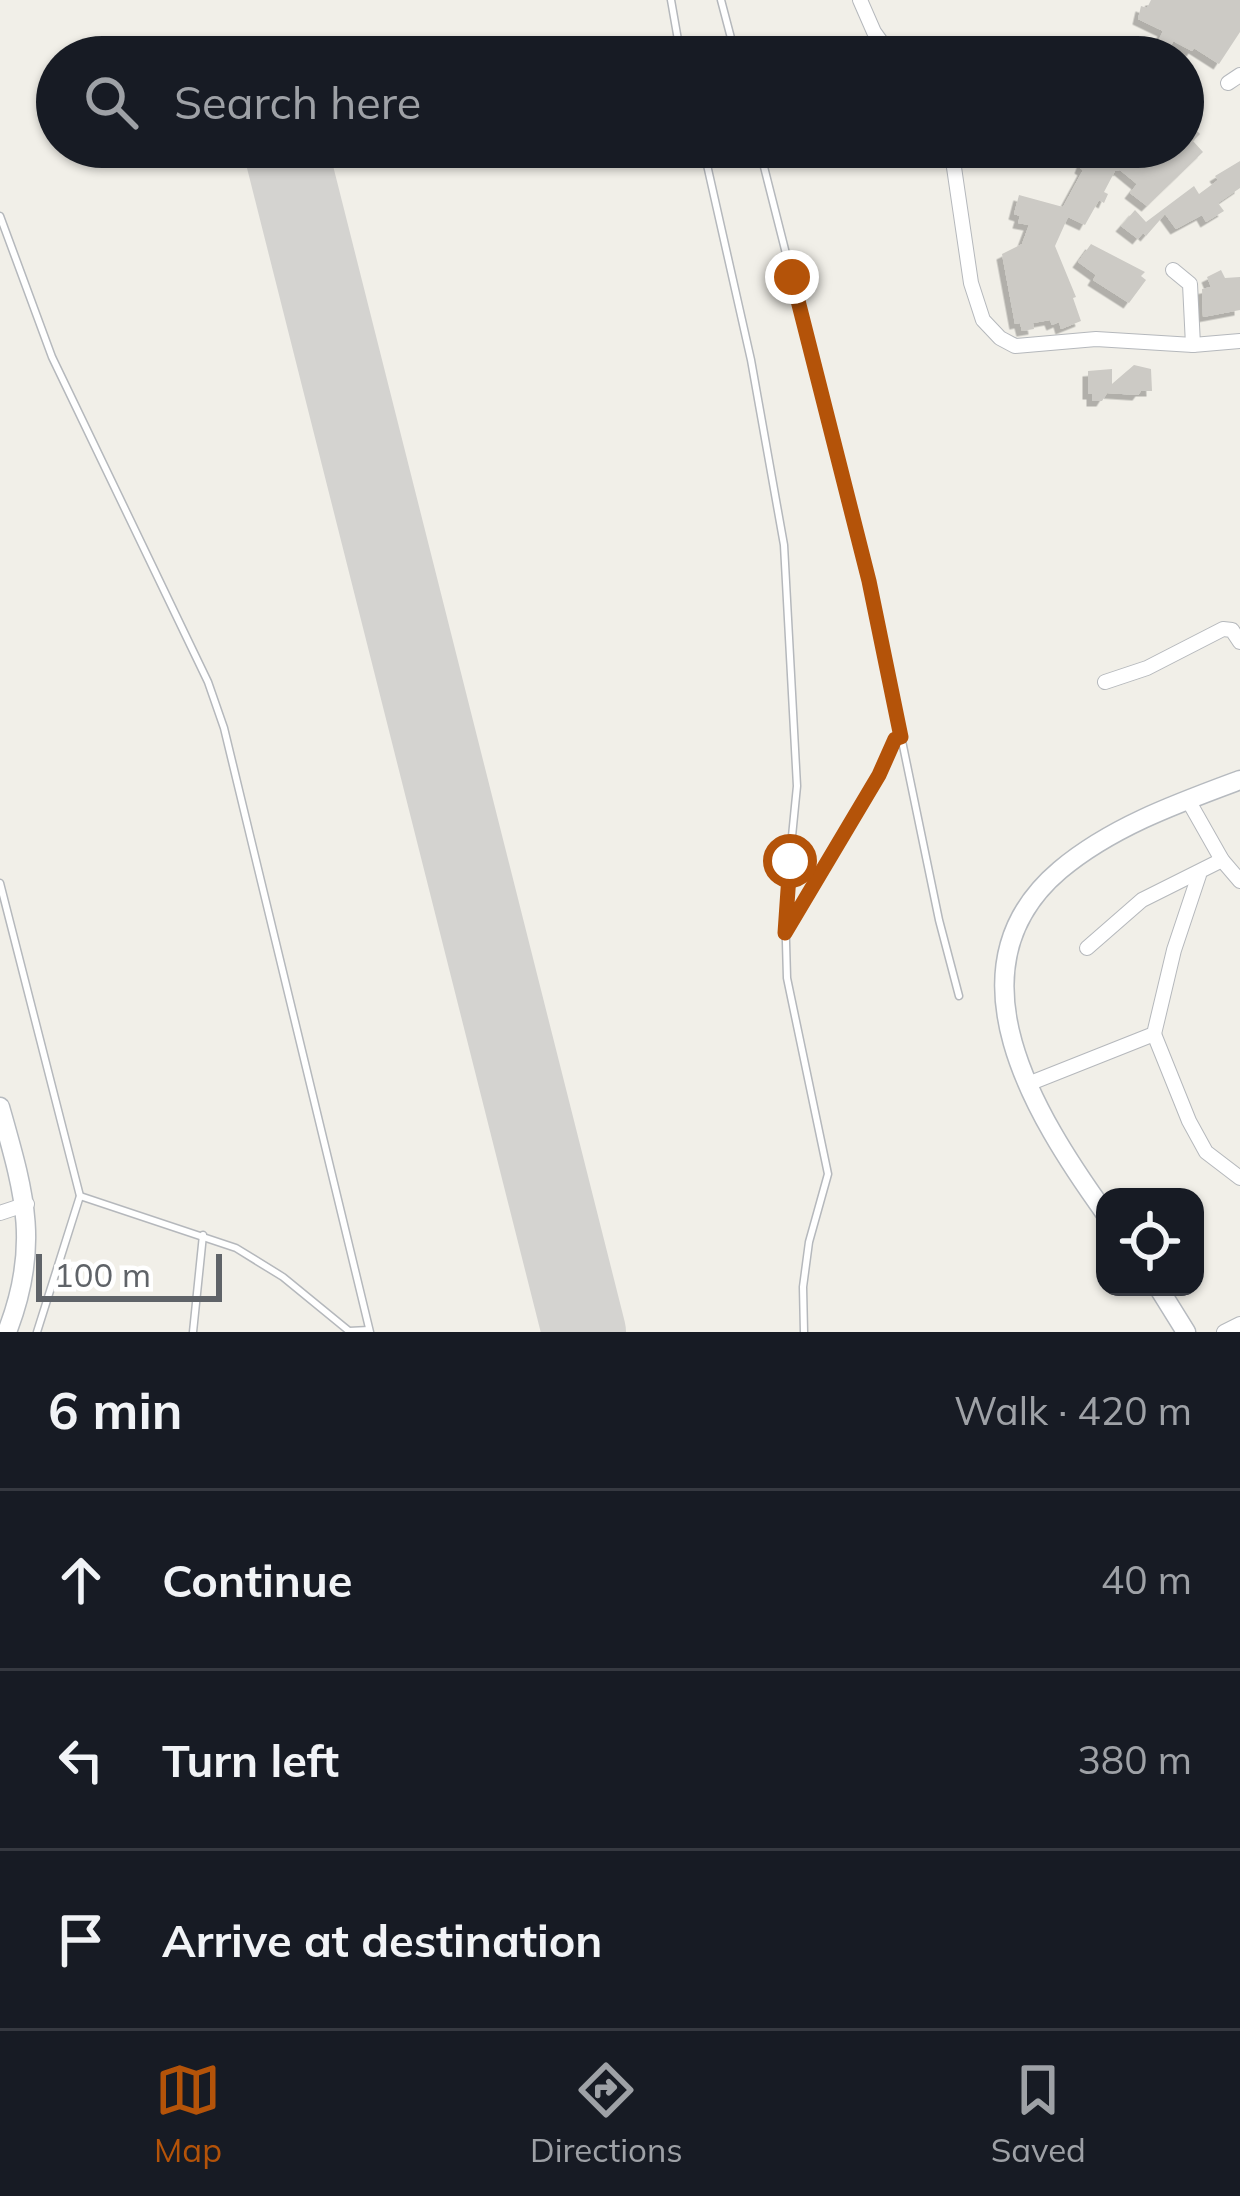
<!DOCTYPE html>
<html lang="en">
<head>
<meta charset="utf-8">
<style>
	:root { --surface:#171b24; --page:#20242c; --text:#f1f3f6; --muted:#9ea1a6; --line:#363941; --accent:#b45309 }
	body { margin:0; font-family:Mulish,sans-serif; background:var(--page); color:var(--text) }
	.controls { position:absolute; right:36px; bottom:36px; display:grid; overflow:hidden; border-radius:24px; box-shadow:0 3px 9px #0004 }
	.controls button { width:108px; height:108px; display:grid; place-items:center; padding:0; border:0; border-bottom:3px solid var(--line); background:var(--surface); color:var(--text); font:60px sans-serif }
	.scale { position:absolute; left:36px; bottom:30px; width:186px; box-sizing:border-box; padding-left:12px; border:6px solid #5f6368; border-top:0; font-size:33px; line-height:42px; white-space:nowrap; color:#5f6368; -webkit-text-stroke:9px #fff; paint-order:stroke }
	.stop { position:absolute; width:36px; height:36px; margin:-27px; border:9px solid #b45309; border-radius:50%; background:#fff }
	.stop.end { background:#b45309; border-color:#fff; box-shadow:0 3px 12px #0008 }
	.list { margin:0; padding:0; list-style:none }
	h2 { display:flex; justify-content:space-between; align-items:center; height:156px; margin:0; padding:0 48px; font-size:51px }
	h2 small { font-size:39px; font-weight:400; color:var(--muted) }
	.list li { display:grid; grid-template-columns:78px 1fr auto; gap:36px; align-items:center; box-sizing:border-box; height:180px; padding:0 48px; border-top:3px solid var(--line) }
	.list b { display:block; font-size:45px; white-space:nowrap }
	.list em { font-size:39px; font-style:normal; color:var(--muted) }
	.icon { flex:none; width:66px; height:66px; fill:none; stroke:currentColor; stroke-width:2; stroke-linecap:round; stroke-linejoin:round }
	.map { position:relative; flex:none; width:1240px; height:1332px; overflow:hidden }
	.search { position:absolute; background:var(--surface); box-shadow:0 3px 9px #0004; left:36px; right:36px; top:36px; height:132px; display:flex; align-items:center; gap:30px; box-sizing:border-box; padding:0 42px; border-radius:66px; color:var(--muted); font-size:45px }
	.sheet { height:696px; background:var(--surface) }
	nav { display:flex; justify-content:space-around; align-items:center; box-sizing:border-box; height:168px; border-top:3px solid var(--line); background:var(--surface); font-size:33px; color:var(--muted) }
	nav a { display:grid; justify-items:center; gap:6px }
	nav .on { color:var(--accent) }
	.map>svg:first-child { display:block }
</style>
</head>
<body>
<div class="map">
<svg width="1240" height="1332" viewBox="0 0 1240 1332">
	<defs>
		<filter id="shadow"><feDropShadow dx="-5.5" dy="5.5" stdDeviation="0" flood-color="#0004"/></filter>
	</defs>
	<rect width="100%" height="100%" fill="#f1efe8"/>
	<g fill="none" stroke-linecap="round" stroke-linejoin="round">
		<polyline stroke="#d4d3d0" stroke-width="84" points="285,147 584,1332"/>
	</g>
	<g fill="#cccac5" filter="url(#shadow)">
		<polygon points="1151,0 1240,0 1240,32 1219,64 1194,48 1192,51 1173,41 1167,57 1151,57 1163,31 1138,19 1141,6 1147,8"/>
		<polygon points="1183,114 1199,125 1195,129 1200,134 1193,141 1203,152 1147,206 1130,193 1137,184 1120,170 1115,171 1104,192 1108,194 1104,203 1099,200 1085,225 1068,217 1055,246 1076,297 1073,298 1081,321 1061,329 1059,322 1052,325 1050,320 1033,323 1034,329 1022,331 1020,323 1015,324 1002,254 1022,244 1029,225 1018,223 1020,216 1014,214 1019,195 1063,207 1083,170 1080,168 1088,147 1183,147"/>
		<polygon points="1240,161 1240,188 1218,203 1224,211 1206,222 1202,215 1176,229 1165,214 1146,236 1143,233 1138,239 1121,226 1135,210 1146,222 1194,186 1199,194 1218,180 1215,176"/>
		<polygon points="1091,244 1145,272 1141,276 1146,280 1129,303 1093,280 1096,275 1078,262"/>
		<polygon points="1221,270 1225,278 1240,277 1240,310 1203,317 1202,289 1211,287 1207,277"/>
		<polygon points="1134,365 1151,369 1152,391 1141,391 1138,395 1107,393 1102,401 1092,401 1092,394 1088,394 1088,371 1112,369 1112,384"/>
	</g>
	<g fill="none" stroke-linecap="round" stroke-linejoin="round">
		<defs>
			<g id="lane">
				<polyline points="671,0 681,57"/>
				<polyline points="721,0 736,57"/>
				<polyline points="703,147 751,360 784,545 797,786 785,907 787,978 828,1174 809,1242 803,1287 804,1332"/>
				<polyline points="759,147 869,581 939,920 959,996"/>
				<polyline points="0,216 52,357 208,682 224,728 370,1332"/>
				<polyline points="0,883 80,1196 37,1332"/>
				<polyline points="788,928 879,775 895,739 901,737"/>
				<polyline points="80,1196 236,1248 283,1277 349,1331 369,1330"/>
				<polyline points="193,1332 203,1235"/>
			</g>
			<g id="street">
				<polyline points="860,0 874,32 892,57"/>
				<polyline points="1228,83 1240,75"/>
				<polyline points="951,147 971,283 983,320 1000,338 1015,346 1096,339 1193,345 1240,341"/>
				<polyline points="1173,270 1190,284 1193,345"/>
				<polyline points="1105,682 1147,668 1223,629 1232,630 1240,642"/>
				<polyline points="1188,800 1222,860 1240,881"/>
				<polyline points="1087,948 1142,900 1222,860"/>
				<polyline points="1154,1034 1189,1121 1206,1152 1240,1178"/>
				<polyline points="1028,1084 1154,1034 1174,950 1199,875"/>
				<polyline points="0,1213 27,1204"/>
				<polyline points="1224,1332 1240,1324"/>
			</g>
			<g id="secondary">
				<path d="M0,1107C24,1192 41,1245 7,1332"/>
				<path d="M1105,1213C1036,1117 943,969 1060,870C1111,827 1178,803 1240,780"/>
				<polyline points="1158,1287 1186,1332"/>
			</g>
		</defs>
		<use href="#lane" stroke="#b5b8bc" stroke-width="9"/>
		<use href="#street" stroke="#b5b8bc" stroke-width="16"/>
		<use href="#secondary" stroke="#b6babf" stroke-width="21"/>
		<use href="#lane" stroke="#fff" stroke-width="6"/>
		<use href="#street" stroke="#fff" stroke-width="14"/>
		<use href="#secondary" stroke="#fff" stroke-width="18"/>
	</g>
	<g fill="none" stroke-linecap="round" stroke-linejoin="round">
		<polyline stroke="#b45309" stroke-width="15" points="790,861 785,933 879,775 895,739 901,737 869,581 792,277"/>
	</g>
</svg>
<div class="controls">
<button><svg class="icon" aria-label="locate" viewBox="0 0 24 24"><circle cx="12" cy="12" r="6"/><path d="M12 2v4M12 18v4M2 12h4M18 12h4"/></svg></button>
</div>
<div class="scale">100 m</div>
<div class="stop" style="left:790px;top:861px"></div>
<div class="stop end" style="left:792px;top:277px"></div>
<div class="search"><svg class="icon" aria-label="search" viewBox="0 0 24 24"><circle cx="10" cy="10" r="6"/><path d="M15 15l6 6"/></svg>Search here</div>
</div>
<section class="sheet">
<h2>6 min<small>Walk · 420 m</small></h2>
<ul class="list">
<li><svg class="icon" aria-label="ahead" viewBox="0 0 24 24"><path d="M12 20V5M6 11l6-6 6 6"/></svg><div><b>Continue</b></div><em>40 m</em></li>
<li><svg class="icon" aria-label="left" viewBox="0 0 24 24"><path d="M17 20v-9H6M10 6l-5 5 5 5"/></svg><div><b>Turn left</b></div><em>380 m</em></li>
<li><svg class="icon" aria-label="arrive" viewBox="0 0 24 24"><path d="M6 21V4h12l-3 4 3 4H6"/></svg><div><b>Arrive at destination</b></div></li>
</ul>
</section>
<nav>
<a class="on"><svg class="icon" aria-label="map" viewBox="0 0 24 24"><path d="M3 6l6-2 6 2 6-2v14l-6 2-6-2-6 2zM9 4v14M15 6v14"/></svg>Map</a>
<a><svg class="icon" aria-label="directions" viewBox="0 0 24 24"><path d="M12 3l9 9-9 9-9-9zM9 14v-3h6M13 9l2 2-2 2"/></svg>Directions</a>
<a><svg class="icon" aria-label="saved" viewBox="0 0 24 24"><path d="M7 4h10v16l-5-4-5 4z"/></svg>Saved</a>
</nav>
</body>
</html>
